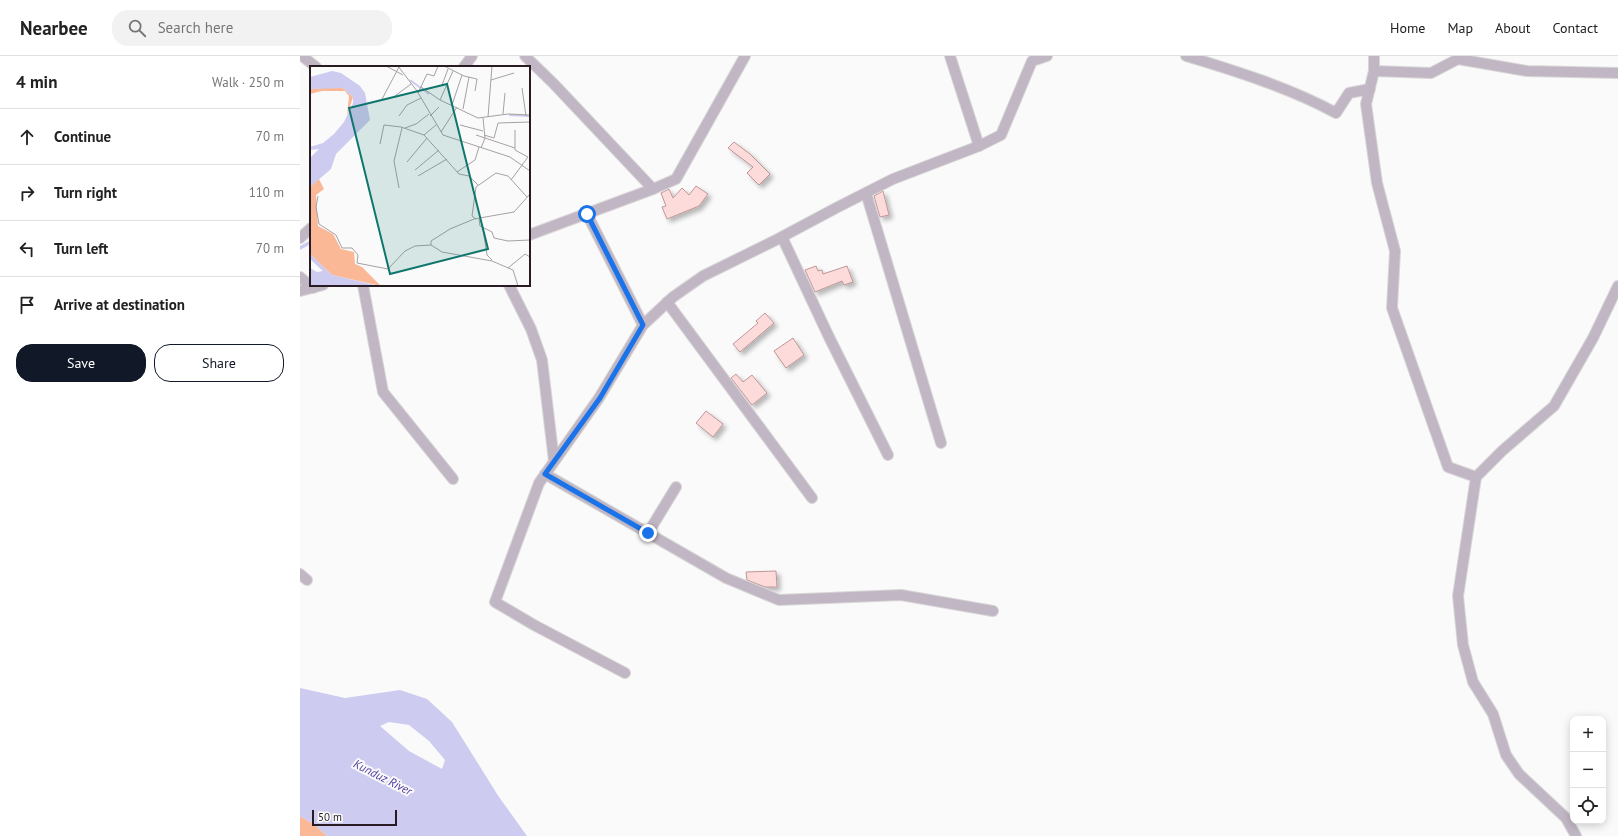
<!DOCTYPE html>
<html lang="en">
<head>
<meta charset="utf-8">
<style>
	:root { --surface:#fff; --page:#f2f2f2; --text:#222; --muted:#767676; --line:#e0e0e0; --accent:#111827 }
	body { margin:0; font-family:"PT Sans",sans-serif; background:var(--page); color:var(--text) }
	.controls { position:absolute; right:12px; bottom:12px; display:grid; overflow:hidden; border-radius:8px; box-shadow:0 2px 10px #0003 }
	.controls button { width:36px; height:36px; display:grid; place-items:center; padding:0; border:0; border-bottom:1px solid var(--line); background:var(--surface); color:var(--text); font:20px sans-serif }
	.scale { position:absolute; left:12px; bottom:10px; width:85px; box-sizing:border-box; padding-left:4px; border:2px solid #291b22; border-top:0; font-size:11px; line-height:14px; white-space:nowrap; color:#291b22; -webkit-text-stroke:3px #fafafa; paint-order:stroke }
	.stop { position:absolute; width:12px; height:12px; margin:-9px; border:3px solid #1a73e8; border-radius:50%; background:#fff }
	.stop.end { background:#1a73e8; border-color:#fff; box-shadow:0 1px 4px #0008 }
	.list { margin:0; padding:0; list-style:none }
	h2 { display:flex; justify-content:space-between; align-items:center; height:52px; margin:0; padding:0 16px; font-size:17px }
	h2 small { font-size:13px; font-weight:400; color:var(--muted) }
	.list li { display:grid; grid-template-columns:26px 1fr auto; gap:12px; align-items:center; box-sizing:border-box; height:56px; padding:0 16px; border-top:1px solid var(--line) }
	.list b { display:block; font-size:15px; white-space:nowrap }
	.list em { font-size:13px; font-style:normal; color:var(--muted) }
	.actions { display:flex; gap:8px; padding:12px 16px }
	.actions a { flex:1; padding:9px 0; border:1px solid var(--accent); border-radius:16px; text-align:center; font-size:14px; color:var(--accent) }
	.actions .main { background:var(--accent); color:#fff }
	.icon { flex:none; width:22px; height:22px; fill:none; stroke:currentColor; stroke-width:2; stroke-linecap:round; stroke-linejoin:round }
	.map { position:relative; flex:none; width:1318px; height:780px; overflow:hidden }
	header { display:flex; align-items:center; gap:24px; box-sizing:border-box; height:56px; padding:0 20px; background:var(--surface); border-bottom:1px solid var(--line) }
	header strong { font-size:19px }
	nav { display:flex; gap:22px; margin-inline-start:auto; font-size:14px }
	.search { width:280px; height:36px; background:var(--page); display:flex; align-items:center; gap:10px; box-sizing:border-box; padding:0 14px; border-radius:16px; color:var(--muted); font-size:15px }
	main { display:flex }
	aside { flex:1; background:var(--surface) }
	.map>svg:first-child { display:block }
</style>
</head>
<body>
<header>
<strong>Nearbee</strong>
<div class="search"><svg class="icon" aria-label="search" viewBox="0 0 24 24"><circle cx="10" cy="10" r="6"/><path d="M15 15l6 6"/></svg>Search here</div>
<nav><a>Home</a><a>Map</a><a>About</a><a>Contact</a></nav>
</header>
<main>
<aside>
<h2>4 min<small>Walk · 250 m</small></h2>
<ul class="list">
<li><svg class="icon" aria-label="ahead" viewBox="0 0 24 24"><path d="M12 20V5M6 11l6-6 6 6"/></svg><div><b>Continue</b></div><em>70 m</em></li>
<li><svg class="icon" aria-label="right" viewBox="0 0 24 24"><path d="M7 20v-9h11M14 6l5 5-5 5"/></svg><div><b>Turn right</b></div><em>110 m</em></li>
<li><svg class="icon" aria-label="left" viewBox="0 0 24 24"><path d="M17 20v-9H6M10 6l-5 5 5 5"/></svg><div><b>Turn left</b></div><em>70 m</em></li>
<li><svg class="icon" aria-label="arrive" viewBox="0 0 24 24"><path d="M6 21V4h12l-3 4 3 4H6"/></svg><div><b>Arrive at destination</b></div></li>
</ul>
<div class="actions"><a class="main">Save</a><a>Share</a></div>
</aside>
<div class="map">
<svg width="1318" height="780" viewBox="0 0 1318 780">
	<defs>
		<filter id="shadow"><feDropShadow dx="3.5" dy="3.5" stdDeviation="2" flood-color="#0004"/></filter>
	</defs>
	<rect width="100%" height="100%" fill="#fafafa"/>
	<polygon fill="#fab896" points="0,760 15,769 27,780 0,780"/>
	<path fill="#cdcbf0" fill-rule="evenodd" d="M0,632L45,642L100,634L127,643L152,666L199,741L227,780H27L15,769L0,760ZM89,666L109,669L129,685L145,704L142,713L109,695L80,670Z"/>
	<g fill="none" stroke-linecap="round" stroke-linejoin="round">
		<polyline stroke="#cdcbf0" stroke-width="3.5" points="0,192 11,186"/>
	</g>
	<g fill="#fedbdb" stroke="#bf9696" filter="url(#shadow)">
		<polygon points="434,86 450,98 470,118 459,129 447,117 453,111 428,92"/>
		<polygon points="396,130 408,138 399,150 367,163 362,151 366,150 361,137 369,133 373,142 382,132 389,139"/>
		<polygon points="583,135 589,159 580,161 574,140"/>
		<polygon points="516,210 518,215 522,214 523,218 547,210 553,226 544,229 542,225 515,236 505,214"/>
		<polygon points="465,257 474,267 440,296 433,288 458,267 456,265"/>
		<polygon points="493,282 504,299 486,312 474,295"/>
		<polygon points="436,318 443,326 452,319 467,337 452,349 431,322"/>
		<polygon points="406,355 423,368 413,381 396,367"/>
		<polygon points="476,515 477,531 465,531 447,524 446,516"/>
	</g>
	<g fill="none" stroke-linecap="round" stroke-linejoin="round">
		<defs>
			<g id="minor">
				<polyline points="2,0 16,11"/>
				<polyline points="225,0 253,27 353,133"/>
				<polyline points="650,0 679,90"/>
				<path d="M886,0C936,15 990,32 1036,57L1049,37L1070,33"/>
				<polyline points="1074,0 1074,15 1066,48 1077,127 1095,195 1092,252 1148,411 1176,421"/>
				<polyline points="1158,3 1227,15 1318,17"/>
				<polyline points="164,11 172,0"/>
				<polyline points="1074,15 1131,17 1158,3 1159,0"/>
				<polyline points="566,137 641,387"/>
				<polyline points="287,158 343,269"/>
				<polyline points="229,179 353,133 376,123 445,0"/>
				<polyline points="482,181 529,281 588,399"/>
				<polyline points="0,182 11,172"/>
				<polyline points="0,221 13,232"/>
				<polyline points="63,229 83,336 153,423"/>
				<polyline points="209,229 231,273 242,304 254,405"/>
				<polyline points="0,235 23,229"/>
				<polyline points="367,246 512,442"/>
				<polyline points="245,418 426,522 479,544 601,539 693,555"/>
				<polyline points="348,477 376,431"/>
				<polyline points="0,518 7,524"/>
				<polyline points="325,617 234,569 195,546 239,427 299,342 343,269 373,241 403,220 476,184 536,152 593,123 679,90 701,79 732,5 747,0"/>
				<polyline points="1276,780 1266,762 1219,718 1206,699 1193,658 1173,626 1163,589 1158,540 1176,421 1202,395 1254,350 1293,282 1318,230"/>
			</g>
		</defs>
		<use href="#minor" stroke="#d9d6d7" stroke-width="12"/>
		<use href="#minor" stroke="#c1b7c4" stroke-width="10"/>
	</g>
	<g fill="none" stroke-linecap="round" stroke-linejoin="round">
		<polyline stroke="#1a73e8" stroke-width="5" points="287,158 343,269 300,342 245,418 348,477"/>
	</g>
	<g text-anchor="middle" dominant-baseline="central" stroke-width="4" stroke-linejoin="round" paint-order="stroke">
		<g font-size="12" font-style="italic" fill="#523ca2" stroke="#fafafa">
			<text transform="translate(83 721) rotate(27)">Kunduz River</text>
		</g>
	</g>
	<g transform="translate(10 10)">
		<rect width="220" height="220" fill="#fafafa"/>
		<path d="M26,21L33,22L43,31L37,50L39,30L35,25H12L0,28V23ZM9,113L14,123L6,129L8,160L23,168L31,183L44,186L45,198L52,201L71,220L22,209L0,188V121Z" fill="#fab896"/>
		<path d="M22,5L31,7L50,20L55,27L60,54L26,88L21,103L0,121V92L9,83L0,84V81L13,77L24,68L34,56L43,37V31L33,22L0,23V11ZM0,188L22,209L69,220H1L0,202L7,206L13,205L0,193Z" fill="#cdcbf0"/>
		<path fill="none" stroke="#cdcbf0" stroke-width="2" d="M100,14L119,28M199,49L220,50"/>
		<path fill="none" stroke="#a6a1a4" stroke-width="1" d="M76,0L93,9M88,0L107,25L133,69L200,91L220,105M134,0L154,10L167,13L165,25M181,14L204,7M132,19L138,3M111,21L130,34L168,52L198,48L220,49M212,22L216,50M108,27L117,8L124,10L128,0M85,30L101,18M130,34L143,5M71,35L89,1M142,39L152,9M153,43L159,11M193,48L195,27M89,50L97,39L111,32M120,50L129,41M178,51L182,0M150,59L173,65M95,62L106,58L119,48M131,66L147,41M114,69L126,59M166,69L205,82M174,69L184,72L188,57L220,56M70,78L74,59L91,61L114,69L149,108L159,110L168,119M171,82L175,72L173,52M97,96L117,72M105,104L129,84M147,106L165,94L169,81M108,110L137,93M201,114L218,91L205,84V64M89,122L84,95L92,62M8,130L6,141L9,158L26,169L32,182H42L48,189L47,197L78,203L95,185L105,180L121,179L132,186L182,195L203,204L208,220M166,153L162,150L166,121L186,107L198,110L217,131M169,153L170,160L182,166L184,172L198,175L220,174M173,163L177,189L182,194M121,179V175L140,163L164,153L204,146L220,128M198,202L215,188L220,191"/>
		<path fill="#0f766e" fill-opacity="0.15" stroke="#0f766e" stroke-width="2" d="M137,18L178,183L80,208L39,42Z"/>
		<rect width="220" height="220" fill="none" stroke="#291b22" stroke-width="2"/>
	</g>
</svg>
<div class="controls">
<button>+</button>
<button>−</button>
<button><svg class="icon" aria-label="locate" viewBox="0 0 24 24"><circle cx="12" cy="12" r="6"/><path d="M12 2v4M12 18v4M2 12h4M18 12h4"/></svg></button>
</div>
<div class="scale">50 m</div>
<div class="stop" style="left:287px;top:158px"></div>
<div class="stop end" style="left:348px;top:477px"></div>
</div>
</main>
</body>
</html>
